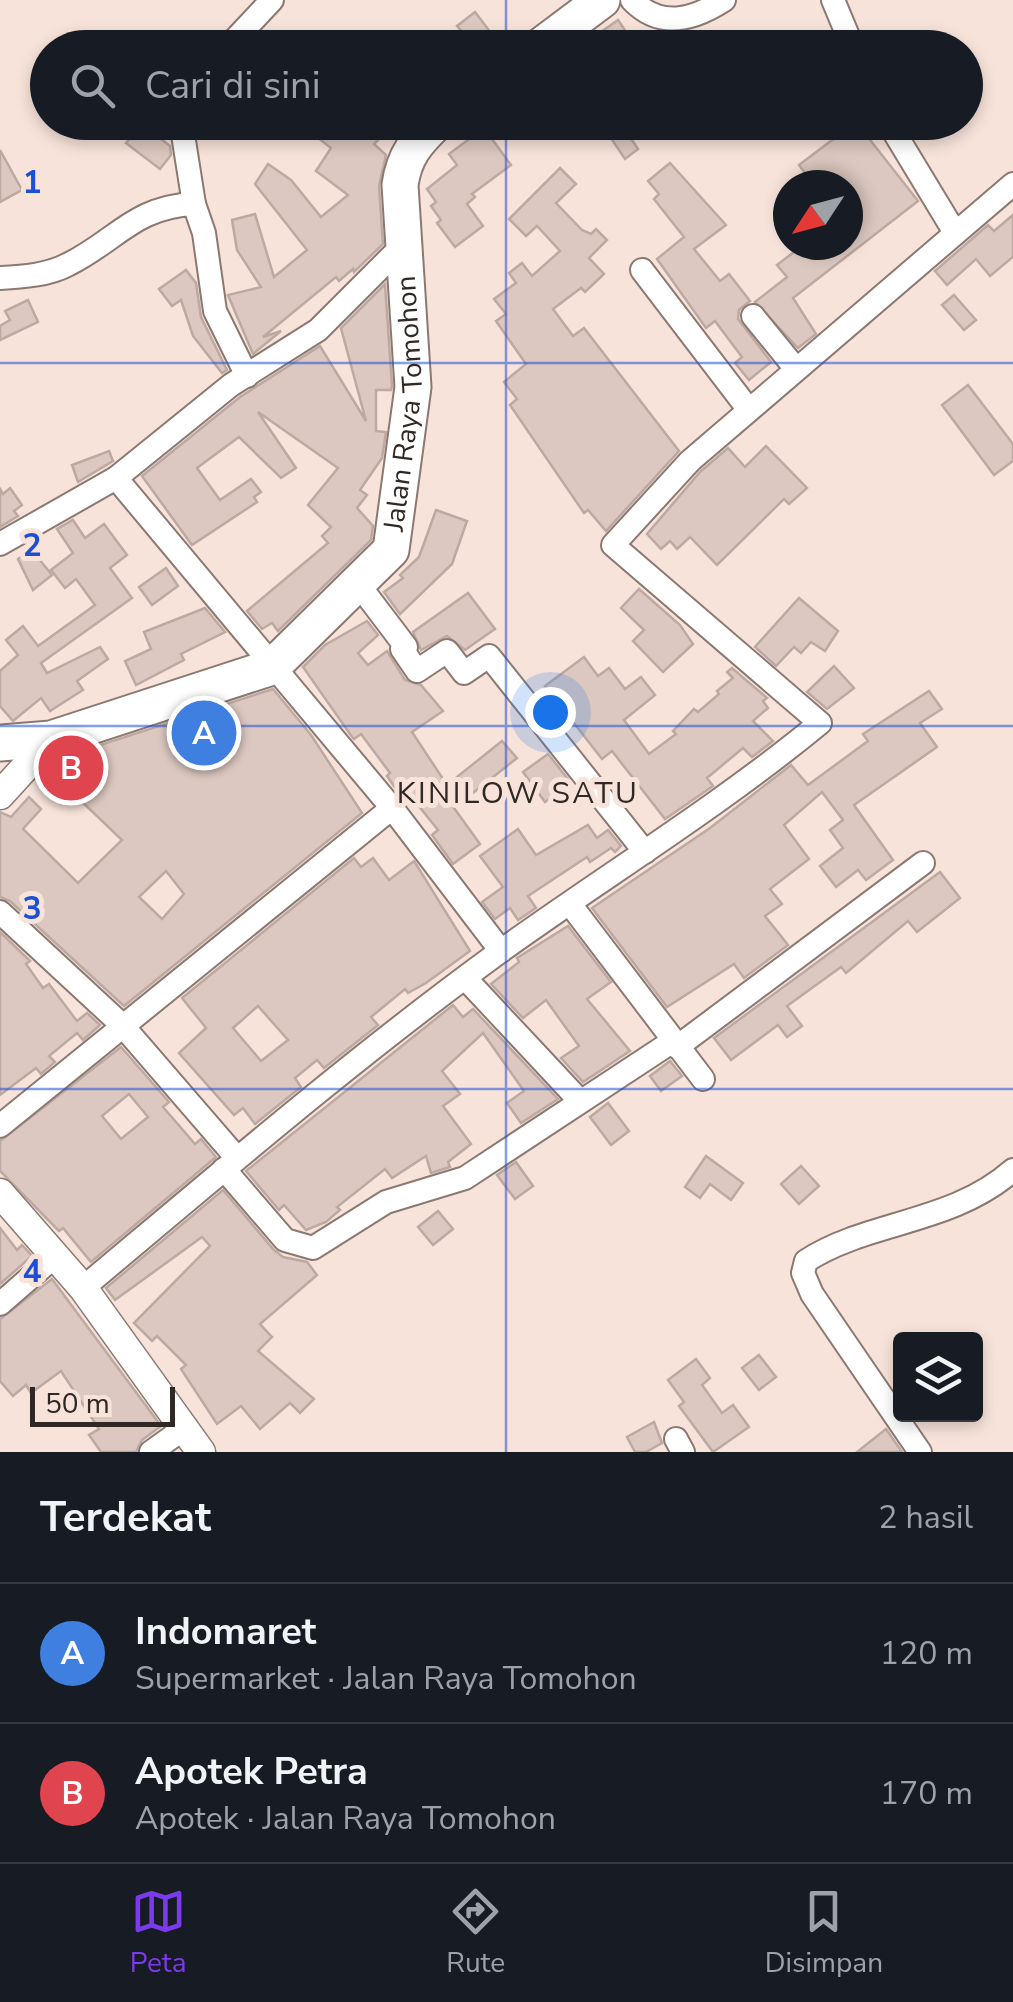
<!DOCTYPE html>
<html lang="id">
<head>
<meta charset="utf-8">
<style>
	:root { --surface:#171b24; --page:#20242c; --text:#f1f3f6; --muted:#9ea1a6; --line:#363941; --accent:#7c3aed }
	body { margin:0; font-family:"Nunito Sans",sans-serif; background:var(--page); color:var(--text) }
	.controls { position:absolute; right:30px; bottom:30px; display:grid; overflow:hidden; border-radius:10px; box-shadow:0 5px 15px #0003 }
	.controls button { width:90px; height:90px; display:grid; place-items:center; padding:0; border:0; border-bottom:2px solid var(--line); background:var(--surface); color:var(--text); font:50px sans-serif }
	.compass { position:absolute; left:773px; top:170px; width:90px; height:90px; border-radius:50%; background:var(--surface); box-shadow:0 5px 15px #0003; rotate:234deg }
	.scale { position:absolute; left:30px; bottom:25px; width:145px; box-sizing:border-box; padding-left:10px; border:5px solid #2f2824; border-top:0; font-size:28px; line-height:35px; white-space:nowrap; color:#2f2824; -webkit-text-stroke:8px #f7e3da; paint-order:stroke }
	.you { position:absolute; left:550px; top:712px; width:35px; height:35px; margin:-25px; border:8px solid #fff; border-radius:50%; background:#1a73e8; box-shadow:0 0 0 15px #1a73e833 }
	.badge { display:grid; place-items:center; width:65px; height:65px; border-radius:50%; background:var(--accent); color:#fff; font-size:32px; font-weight:700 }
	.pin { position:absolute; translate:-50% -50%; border:5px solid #fff; box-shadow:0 2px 10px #0006 }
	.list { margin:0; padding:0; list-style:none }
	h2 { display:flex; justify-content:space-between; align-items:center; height:130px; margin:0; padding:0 40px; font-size:42px }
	h2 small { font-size:32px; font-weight:400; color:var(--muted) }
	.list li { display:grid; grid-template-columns:65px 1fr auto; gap:30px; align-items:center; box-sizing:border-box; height:140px; padding:0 40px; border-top:2px solid var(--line) }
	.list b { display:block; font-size:38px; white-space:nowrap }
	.list p { margin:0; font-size:32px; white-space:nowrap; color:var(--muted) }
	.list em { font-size:32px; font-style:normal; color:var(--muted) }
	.icon { flex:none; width:55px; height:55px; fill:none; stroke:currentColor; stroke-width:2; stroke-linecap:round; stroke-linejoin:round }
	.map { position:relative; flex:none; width:1013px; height:1452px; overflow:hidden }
	.search { position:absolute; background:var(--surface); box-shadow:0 5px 15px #0003; left:30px; right:30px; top:30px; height:110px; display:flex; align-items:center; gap:25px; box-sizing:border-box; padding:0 35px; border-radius:55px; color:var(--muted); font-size:38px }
	.sheet { height:410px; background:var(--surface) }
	nav { display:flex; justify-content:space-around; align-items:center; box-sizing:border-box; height:140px; border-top:2px solid var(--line); background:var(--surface); font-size:28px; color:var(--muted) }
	nav a { display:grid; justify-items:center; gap:5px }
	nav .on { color:var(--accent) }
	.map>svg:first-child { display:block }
</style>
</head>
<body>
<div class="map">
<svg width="1013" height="1452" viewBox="0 0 1013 1452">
	<rect width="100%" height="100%" fill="#f7e3da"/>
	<g fill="#dcc8c0" stroke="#bca9a1" stroke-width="2.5" fill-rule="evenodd">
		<polygon points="475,12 491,33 474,48 446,48 463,33 457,26"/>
		<polygon points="618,20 637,48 578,48"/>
		<polygon points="298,122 397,122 374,144 386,155 379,186 383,244 354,272 353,269 339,281 336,277 263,337 281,331 253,354 228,295 261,287 237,250 232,220 255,214 274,277 307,250 255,184 268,164 291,180 321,217 348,195 316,171 331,148"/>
		<polygon points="600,122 650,122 630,137 638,149 625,159"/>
		<polygon points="856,122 918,201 793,298 816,334 798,348 755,302 787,277 777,265 803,245 848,245 848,185 814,185 799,165"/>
		<polygon points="142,124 170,146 171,155 160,169 126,143"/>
		<polygon points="484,128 511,165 472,194 475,197 467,204 483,226 455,247 437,223 441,220 431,206 436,202 427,189 457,165 449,154"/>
		<polygon points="0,150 22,190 0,202"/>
		<polygon points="670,163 726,225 694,249 720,281 729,274 750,301 739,310 738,319 771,362 749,380 735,363 742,357 715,321 706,328 657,259 684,237 654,199 659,194 648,181"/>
		<polygon points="560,168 576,184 556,203 582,230 591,234 596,229 607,240 589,258 604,274 585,292 581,288 553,309 573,336 584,328 679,451 606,531 588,510 584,513 510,405 517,399 504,382 526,364 496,321 506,314 494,299 516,283 509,273 522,263 532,276 560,251 537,226 526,236 509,219"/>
		<polygon points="1013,215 1013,257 990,276 976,259 947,285 935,271 988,225 994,231"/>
		<polygon points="186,270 196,283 201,317 227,370 222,373 193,336 181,300 172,306 159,289"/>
		<polygon points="385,284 392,386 391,390 376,390 376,431 386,432 382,458 360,490 367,495 357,508 373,526 371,540 278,631 272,623 262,629 247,611 328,543 322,536 331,527 308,505 338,468 258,412 296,468 281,478 239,437 197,468 220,500 251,479 261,492 254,497 257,502 192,545 142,476 240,397 320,346 366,421 341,328"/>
		<polygon points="954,295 976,320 964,330 942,305"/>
		<polygon points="28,300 38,322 0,340 0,326 10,320 5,311"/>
		<polygon points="968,385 1013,444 1013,461 994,475 942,405"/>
		<polygon points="766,446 807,488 789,504 784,499 717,565 690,537 677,549 670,541 661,549 647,534 700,472 728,448 745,467"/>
		<polygon points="109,451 113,461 78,482 72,465"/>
		<polygon points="10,488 22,505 14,511 18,516 0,527 0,489 3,494"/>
		<polygon points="436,510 467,521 452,564 400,614 384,592 403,578 400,575 419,557"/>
		<polygon points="73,520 85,538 104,524 127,555 110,568 132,598 41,663 47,673 100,647 108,659 77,681 83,690 50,711 41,698 13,721 0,706 0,671 18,655 6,640 23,626 38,646 95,605 76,579 65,588 51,570 73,553 57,529"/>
		<polygon points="31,549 52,575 33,590 18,559"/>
		<polygon points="166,568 178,586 152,605 139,587"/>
		<polygon points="639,589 680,625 693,644 663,672 633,641 644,630 621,608"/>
		<polygon points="468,593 495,629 465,650 447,636 421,650 413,632"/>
		<polygon points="799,598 838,631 825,651 811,642 801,653 794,647 776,666 755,647"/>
		<polygon points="205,608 225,632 181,654 184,660 136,685 125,661 151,649 144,632"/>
		<polygon points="367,621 378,635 358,653 368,665 387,651 405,680 421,685 443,711 412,732 447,785 502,741 517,758 454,808 480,844 453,864 432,835 438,830 409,794 403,798 398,792 387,776 390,773 361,734 354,739 350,734 303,667 325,645"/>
		<polygon points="584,657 598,676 609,668 625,689 641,677 655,695 624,720 649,754 676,734 673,731 694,709 698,712 719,694 717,691 733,678 727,672 732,668 767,698 763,701 768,708 753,721 773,741 752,757 743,748 707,778 713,786 665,819 612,751 602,759 545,686"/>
		<polygon points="834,666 854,688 827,709 807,692"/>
		<path d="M273,689L311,735L362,813L124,1006L10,901L0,897V812L11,817L29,797L41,809L23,829L78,883L122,840L77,797L80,793L51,765L56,760L74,754L79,759L94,747ZM166,871L184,894L162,919L139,897Z"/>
		<polygon points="929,691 942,709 920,723 937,747 854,805 893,860 866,880 858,870 836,887 820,866 843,848 830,830 843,820 822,792 784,825 809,859 770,889 782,904 765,916 788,945 744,978 734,964 667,1007 592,908 710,828 791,765 808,785 868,741 863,734"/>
		<polygon points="548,754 571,783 545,802 523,772"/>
		<polygon points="588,825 597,838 608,830 621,846 615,852 611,848 590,862 587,857 528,896 536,908 518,920 510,908 495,919 482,902 503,887 480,856 518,829 536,855"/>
		<path d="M354,858L361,867L373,858L389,880L414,861L470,951L426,983L408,993L405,989L371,1017L378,1025L324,1068L317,1060L295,1078L301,1087L255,1124L243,1108L234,1115L179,1053L206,1028L182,998ZM258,1006L288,1040L261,1061L233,1028Z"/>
		<polygon points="940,872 960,898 917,932 908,921 846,973 841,967 787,1006 802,1026 787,1037 778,1025 731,1060 714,1038"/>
		<polygon points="568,926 611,982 587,999 630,1051 583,1082 561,1058 579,1046 546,1000 523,1018 491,984 519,962 517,958"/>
		<polygon points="0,932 30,961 26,964 43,988 49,984 77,1021 87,1013 100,1025 83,1040 77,1033 49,1056 55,1062 41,1074 36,1068 0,1095"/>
		<polygon points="453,1005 463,1017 473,1009 558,1099 521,1123 507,1103 524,1091 483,1033 442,1071 460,1094 443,1106 471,1144 448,1162 450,1167 431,1173 426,1156 392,1178 385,1169 337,1207 340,1210 326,1222 306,1230 284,1205 279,1210 246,1171"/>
		<path d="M121,1047L169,1102L163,1107L195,1144L201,1139L216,1157L91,1262L63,1228L59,1231L0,1171V1141ZM129,1094L148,1117L121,1139L102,1116Z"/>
		<polygon points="670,1061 682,1076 661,1091 650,1076"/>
		<polygon points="608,1103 629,1131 611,1145 590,1117"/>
		<polygon points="706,1156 743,1183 731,1200 710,1184 700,1198 685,1187"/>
		<polygon points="516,1162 533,1186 515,1199 497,1175"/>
		<polygon points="801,1166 819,1186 799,1204 781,1184"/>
		<polygon points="223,1190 274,1250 283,1257 307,1262 317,1275 260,1324 272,1337 258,1351 314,1399 300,1413 290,1403 260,1429 241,1406 217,1424 181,1369 186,1365 157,1336 152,1341 134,1323 210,1246 202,1237 115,1300 106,1288"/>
		<polygon points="438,1211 453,1229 433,1245 418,1227"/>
		<polygon points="0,1228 17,1250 22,1245 32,1256 0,1284"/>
		<polygon points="52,1279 161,1426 142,1440 136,1452 101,1452 89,1435 99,1429 61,1371 31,1393 26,1385 13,1396 0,1381 0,1319"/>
		<polygon points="759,1355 776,1377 759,1390 742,1368"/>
		<polygon points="696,1359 710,1378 702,1385 722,1413 733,1405 749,1427 713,1452 679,1406 684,1402 668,1380"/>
		<polygon points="654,1422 662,1443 646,1452 635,1452 627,1437"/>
		<polygon points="886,1429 902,1452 857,1452"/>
	</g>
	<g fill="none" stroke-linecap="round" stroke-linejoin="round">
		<defs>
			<g id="minor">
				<path d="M632,0C660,29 693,20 724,0"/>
				<polyline points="833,0 853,48"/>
				<polyline points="227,48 272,0"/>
				<polyline points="181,122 194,204"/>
				<polyline points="888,122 954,231"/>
				<polyline points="642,270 749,410"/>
				<path d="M0,278C22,277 49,275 69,264C117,240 134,207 194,204L204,233L215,311L247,376"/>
				<polyline points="753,316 796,369"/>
				<polyline points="116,478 392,808 501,951"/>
				<polyline points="0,544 116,478 231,385 318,330 406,242"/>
				<polyline points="359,585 406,647 402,649 417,671 447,651 464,673 489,656 645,852"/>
				<polyline points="570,904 703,1079"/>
				<polyline points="0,912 122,1025 236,1157"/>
				<polyline points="465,978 580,1101"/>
				<polyline points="677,1047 923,863"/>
				<polyline points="0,1126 392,808"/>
				<polyline points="224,1169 285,1240 313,1248 386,1202 465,1178 673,1041"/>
				<path d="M83,1288C219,1174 354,1058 498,953C605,876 718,807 820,723L613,545L690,461L1013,184"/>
				<polyline points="0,1304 55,1256"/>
				<polyline points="676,1439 683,1452"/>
				<polyline points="151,1452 186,1427"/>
				<path d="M920,1452L812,1294L803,1273L806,1261C867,1221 952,1224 1013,1170"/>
			</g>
			<g id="tertiary">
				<polyline points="0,795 51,739"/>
				<polyline points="0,1193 83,1288 201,1452"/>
			</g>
			<g id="trunk">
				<polyline points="538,48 602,0"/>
				<path id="s1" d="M0,743L51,739L272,667L391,550L413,387L400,185C404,156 416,142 437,122"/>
			</g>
		</defs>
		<use href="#minor" stroke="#8b7971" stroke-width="26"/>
		<use href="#tertiary" stroke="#8b7971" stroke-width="31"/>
		<use href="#trunk" stroke="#8b7971" stroke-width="39"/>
		<use href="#minor" stroke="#fff" stroke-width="22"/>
		<use href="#tertiary" stroke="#fff" stroke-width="28"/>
		<use href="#trunk" stroke="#fff" stroke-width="35"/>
	</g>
	<path fill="none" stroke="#1d4ed8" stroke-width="2.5" stroke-opacity="0.55" d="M506,0V48M506,122V1452M0,363H1013M0,726H1013M0,1089H1013"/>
	<g text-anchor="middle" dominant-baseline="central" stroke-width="10" stroke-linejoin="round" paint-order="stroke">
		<g font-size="28" fill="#2f2824" stroke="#f7e3da">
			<text stroke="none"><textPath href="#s1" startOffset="598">Jalan Raya Tomohon</textPath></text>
		</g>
		<g font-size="30" letter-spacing="2.5" fill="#2f2824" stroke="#f7e3da">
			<text x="518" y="793">KINILOW SATU</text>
		</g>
	</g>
	<g font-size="32" text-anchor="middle" font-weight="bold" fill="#1d4ed8" stroke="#f7e3da" stroke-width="10" stroke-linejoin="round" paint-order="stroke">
		<text x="32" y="193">1</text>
		<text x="32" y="556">2</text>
		<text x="32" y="919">3</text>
		<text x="32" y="1282">4</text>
	</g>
</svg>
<div class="controls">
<button><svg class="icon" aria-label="layers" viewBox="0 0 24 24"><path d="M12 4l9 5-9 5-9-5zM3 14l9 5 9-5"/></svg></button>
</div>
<svg class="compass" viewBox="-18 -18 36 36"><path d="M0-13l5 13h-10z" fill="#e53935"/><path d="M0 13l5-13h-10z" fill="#9ea1a6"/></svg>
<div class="scale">50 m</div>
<div class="you"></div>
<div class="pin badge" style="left:204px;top:733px;background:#3f7fe0">A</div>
<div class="pin badge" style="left:71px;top:768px;background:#e0444e">B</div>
<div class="search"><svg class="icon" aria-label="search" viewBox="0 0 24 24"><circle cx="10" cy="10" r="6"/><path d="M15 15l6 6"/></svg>Cari di sini</div>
</div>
<section class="sheet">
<h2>Terdekat<small>2 hasil</small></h2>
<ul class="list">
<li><span class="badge" style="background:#3f7fe0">A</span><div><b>Indomaret</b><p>Supermarket · Jalan Raya Tomohon</p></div><em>120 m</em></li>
<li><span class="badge" style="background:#e0444e">B</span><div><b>Apotek Petra</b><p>Apotek · Jalan Raya Tomohon</p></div><em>170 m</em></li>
</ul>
</section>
<nav>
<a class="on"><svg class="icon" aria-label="map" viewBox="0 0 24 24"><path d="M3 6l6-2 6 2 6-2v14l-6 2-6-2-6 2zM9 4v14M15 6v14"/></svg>Peta</a>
<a><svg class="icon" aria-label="directions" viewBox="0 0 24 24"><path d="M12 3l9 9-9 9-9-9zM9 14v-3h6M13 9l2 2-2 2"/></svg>Rute</a>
<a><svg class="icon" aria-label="saved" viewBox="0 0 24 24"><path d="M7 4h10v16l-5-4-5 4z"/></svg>Disimpan</a>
</nav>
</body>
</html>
